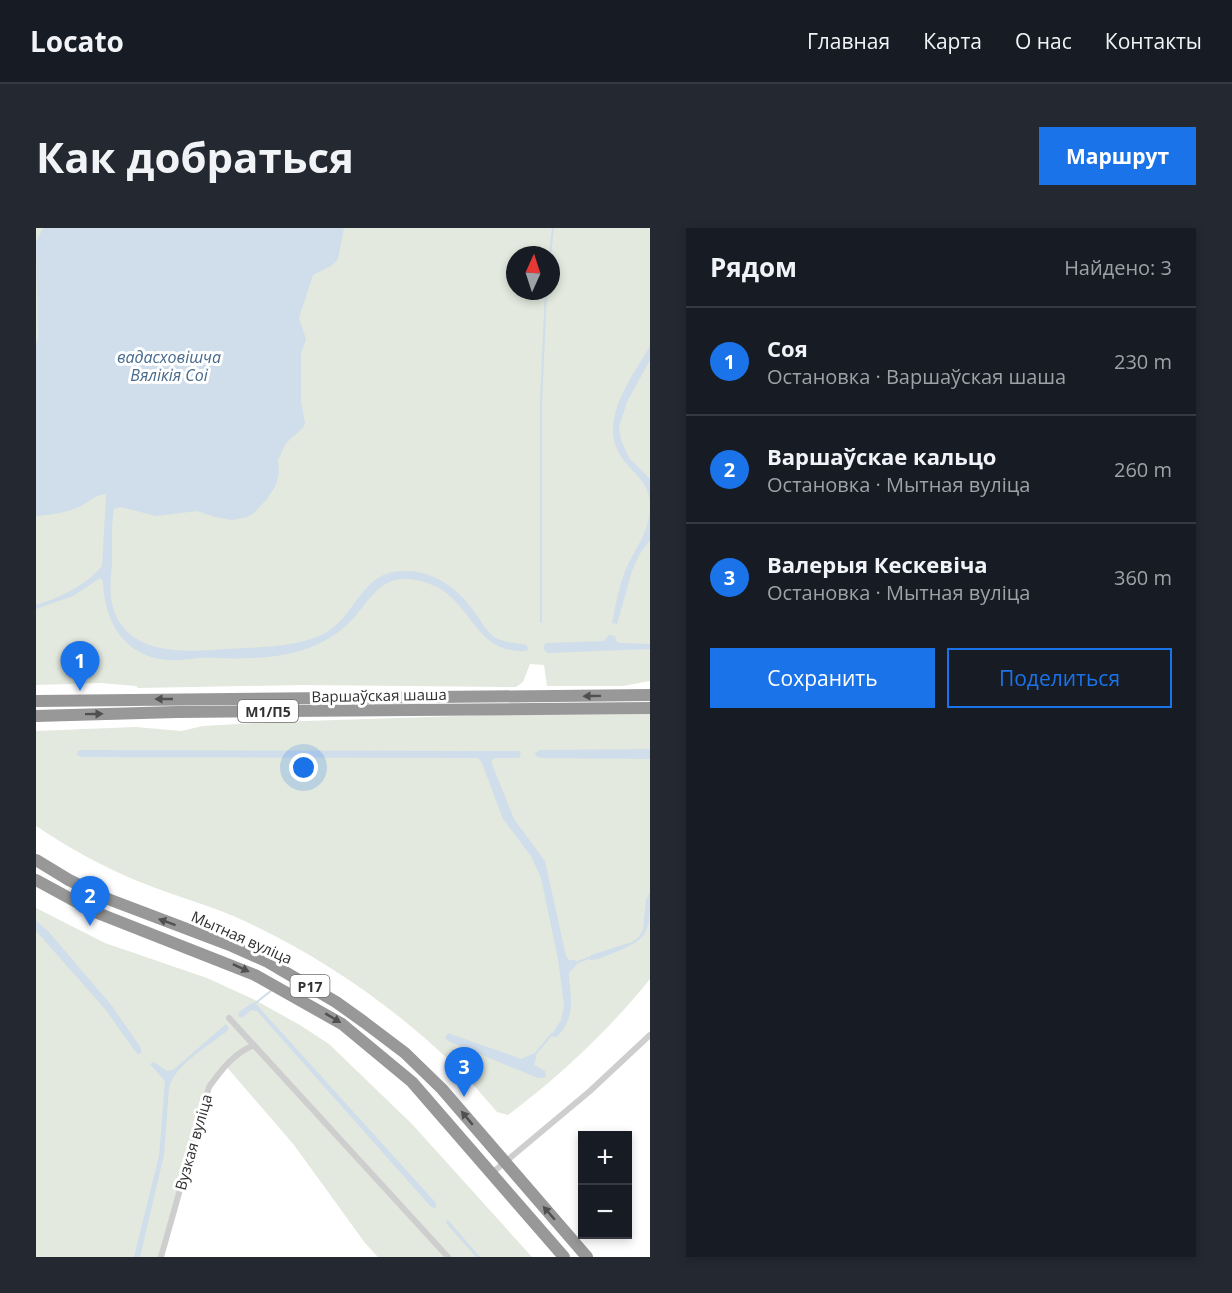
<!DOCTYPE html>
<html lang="ru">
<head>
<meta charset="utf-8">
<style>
	:root { --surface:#171b24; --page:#242831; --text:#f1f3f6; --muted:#9ea1a6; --line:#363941; --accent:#1a73e8 }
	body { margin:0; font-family:"Open Sans",sans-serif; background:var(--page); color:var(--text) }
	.controls { position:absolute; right:18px; bottom:18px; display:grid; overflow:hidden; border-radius:0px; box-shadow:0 3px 9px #0003 }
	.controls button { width:54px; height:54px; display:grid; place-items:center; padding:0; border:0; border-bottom:2px solid var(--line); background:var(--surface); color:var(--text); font:30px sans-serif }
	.compass { position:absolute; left:470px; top:18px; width:54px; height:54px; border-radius:50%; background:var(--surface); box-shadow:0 3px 9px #0003; rotate:3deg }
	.you { position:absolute; left:268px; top:540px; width:21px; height:21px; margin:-15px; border:4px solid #fff; border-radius:50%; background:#1a73e8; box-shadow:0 0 0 9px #1a73e833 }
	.badge { display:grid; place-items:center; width:39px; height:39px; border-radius:50%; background:var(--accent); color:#fff; font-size:20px; font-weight:700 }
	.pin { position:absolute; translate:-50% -50px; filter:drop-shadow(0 2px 3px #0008) }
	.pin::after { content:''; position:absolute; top:32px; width:21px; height:18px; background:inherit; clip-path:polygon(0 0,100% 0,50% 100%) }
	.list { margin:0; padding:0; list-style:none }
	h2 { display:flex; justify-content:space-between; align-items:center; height:78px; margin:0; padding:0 24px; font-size:26px }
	h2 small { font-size:20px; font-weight:400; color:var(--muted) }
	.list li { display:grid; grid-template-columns:39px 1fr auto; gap:18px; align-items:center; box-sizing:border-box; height:108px; padding:0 24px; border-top:2px solid var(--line) }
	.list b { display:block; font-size:22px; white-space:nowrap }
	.list p { margin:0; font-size:20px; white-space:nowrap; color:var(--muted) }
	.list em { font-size:20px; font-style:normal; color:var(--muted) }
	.actions { display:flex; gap:12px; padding:18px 24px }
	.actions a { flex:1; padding:14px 0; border:2px solid var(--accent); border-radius:0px; text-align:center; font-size:21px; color:var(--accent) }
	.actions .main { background:var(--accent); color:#fff }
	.map { position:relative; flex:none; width:614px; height:1029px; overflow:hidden; border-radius:0px }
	header { display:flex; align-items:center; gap:36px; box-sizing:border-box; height:84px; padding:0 30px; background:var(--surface); border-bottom:2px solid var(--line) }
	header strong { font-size:28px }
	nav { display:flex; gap:33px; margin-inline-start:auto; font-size:21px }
	.intro { display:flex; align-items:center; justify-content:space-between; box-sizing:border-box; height:144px; padding:0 36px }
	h1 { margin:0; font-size:42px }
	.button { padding:15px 27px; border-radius:0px; background:var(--accent); color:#fff; font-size:21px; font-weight:700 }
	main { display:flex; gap:36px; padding:0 36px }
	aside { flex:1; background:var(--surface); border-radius:0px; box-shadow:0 3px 9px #0003 }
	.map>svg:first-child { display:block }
</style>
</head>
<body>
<header>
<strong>Locato</strong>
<nav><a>Главная</a><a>Карта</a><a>О нас</a><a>Контакты</a></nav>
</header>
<div class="intro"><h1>Как добраться</h1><a class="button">Маршрут</a></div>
<main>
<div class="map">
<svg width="614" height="1029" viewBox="0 0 614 1029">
	<rect width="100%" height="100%" fill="#fff"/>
	<g fill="#e3e9de" fill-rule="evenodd">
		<path d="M0,0H614V453L587,458H511L508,437L494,436L487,454L480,459L267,457L102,460L100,458L65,455L0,457ZM479,27H515V63H479Z"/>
		<path d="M614,486V751C573,802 524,848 472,887L461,884C446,867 432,849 415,834C352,774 281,726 202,690C170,676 136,667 104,654C67,639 33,620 0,598V503L100,499L145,503L167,498L239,494L454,487Z"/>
		<polygon points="0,680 69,715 171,750 219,772 264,797 293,816 376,896 496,1029 342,1029 329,1015 258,917 189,837 173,859 125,1029 0,1029"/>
	</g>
	<g fill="#d0ddea">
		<path d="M7,0H308L302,31L295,38L277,47L263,90L270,111L265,126V173L269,195L267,200L250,215L242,232L243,245L240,257L231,271L218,285L211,289L196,292L179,289L161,283L120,288L85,279L78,281C75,298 76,318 76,335C75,349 73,363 76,376C89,429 149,424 191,421C222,419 256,420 285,407C321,391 323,343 368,343C396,342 422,360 437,382C444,391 450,404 460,410C470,415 481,415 491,417L492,422C487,424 481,423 475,422C445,417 435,387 415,369C403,358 386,351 369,351C342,350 331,377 314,394C305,403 292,412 280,417C248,431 212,431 177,430C162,429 147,433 132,432C88,429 68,393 67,353L64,350L37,368L0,381V377C23,370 51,357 66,338L70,269V266C60,266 52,275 43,279C29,285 15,287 0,288V116L2,110L0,14Z"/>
		<path d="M614,118V132L591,174L583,199L585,212L593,230L614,251V275C613,257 602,249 591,236C557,198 594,153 614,118Z"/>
		<path d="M614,278V312L603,327L596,343L581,396L576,395C579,380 582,363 587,349C597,321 613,308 614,278Z"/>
		<polygon points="573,407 579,408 580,413 584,415 614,416 614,421 511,425 507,420 510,415 568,413"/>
		<polygon points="614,521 614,531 505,530 500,528 499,525 504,522"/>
		<path d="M45,522L483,523L485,526L483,530H459L456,532V536L478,591L509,633L530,728L533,732H539L542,735L533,745C534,772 541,787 521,809H517L516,806L525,792L528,777L522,731L505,650L495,628L467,591L446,535L442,530L46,529L41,527L42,523Z"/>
		<path d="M614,664C614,703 614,710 580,724C572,727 562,732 554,732L553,729L555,727L596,714L603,709L607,701L610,672Z"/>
		<polygon points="0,693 12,703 76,778 105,820 105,825 102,826 99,823 69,781 0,703"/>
		<polygon points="216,775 219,775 400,975 400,980 395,979 221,783 215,782 206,790 202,788 203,784"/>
		<path d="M190,796L193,800L191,803C174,817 138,837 133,860L128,927L104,1029H98L123,928L129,853L114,836L118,834L131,843L137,842Z"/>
		<polygon points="412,805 485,831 499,825 500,829 498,837 509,843 510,848 507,850 502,850 414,814 409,810"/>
		<polygon points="411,992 412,992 444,1029 440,1029 410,995"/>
	</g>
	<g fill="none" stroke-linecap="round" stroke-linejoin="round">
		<g stroke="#d0ddea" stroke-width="2">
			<polyline points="514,27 517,0"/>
			<polyline points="505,394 505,175 510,63"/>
			<polyline points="539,735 553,730"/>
			<polyline points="217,777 236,762"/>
			<polyline points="499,826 516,806"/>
		</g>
		<g stroke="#cecece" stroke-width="6">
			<polyline points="193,790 412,1029"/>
			<polyline points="456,945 554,863 614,807"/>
			<path d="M125,1029L173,859C186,841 197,826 218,817"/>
		</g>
		<g stroke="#989898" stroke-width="12">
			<polyline points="0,473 614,467"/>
			<polyline points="0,488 141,484 614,480"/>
			<polyline points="0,632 33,652 72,671 196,718 232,734 300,774 328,794 369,825 406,861 551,1029"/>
			<polyline points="0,652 59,684 219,747 306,796 376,854 528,1029"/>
		</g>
	</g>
	<defs><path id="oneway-solid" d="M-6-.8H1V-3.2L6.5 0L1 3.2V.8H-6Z" transform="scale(1.5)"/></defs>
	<g fill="#505050">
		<use href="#oneway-solid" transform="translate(556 468) rotate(179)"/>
		<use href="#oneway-solid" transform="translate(128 471) rotate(180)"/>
		<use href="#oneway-solid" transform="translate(58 486) rotate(-1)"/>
		<use href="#oneway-solid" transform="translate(131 694) rotate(-160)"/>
		<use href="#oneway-solid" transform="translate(205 740) rotate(25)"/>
		<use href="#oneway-solid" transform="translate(297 790) rotate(31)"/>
		<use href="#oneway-solid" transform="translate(431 890) rotate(-130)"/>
		<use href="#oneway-solid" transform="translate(513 985) rotate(-131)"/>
	</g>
	<g text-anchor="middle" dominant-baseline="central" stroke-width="6" stroke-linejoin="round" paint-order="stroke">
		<g fill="#fff" stroke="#6f6f6f" stroke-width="1.5">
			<rect x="202" y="472" width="60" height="22" rx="4.5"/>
			<rect x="254.5" y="747" width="39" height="22" rx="4.5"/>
		</g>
		<g font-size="14" font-weight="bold" fill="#313131">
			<text x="232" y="483">М1/П5</text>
			<text x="274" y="758">Р17</text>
		</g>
		<g font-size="15" fill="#313131" stroke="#fff">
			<text transform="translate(343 467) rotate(-1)">Варшаўская шаша</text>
			<text transform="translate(206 709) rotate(24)">Мытная вуліца</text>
			<text transform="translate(157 914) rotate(-74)">Вузкая вуліца</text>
		</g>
		<g font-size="16" font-style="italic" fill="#476a8c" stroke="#fff">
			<text x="133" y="129">вадасховішча<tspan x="133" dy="18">Вялікія Соі</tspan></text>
		</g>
	</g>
</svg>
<div class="controls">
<button>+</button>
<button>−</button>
</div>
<svg class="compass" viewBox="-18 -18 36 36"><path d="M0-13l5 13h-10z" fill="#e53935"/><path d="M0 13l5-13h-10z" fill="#9ea1a6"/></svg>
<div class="you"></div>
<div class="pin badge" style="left:44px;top:463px">1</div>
<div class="pin badge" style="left:54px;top:698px">2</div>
<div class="pin badge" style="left:428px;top:869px">3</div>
</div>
<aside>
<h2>Рядом<small>Найдено: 3</small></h2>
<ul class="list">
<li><span class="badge">1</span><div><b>Соя</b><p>Остановка · Варшаўская шаша</p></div><em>230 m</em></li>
<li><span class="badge">2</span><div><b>Варшаўскае кальцо</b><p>Остановка · Мытная вуліца</p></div><em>260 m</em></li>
<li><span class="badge">3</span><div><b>Валерыя Кескевіча</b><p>Остановка · Мытная вуліца</p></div><em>360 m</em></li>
</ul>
<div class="actions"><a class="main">Сохранить</a><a>Поделиться</a></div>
</aside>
</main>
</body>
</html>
